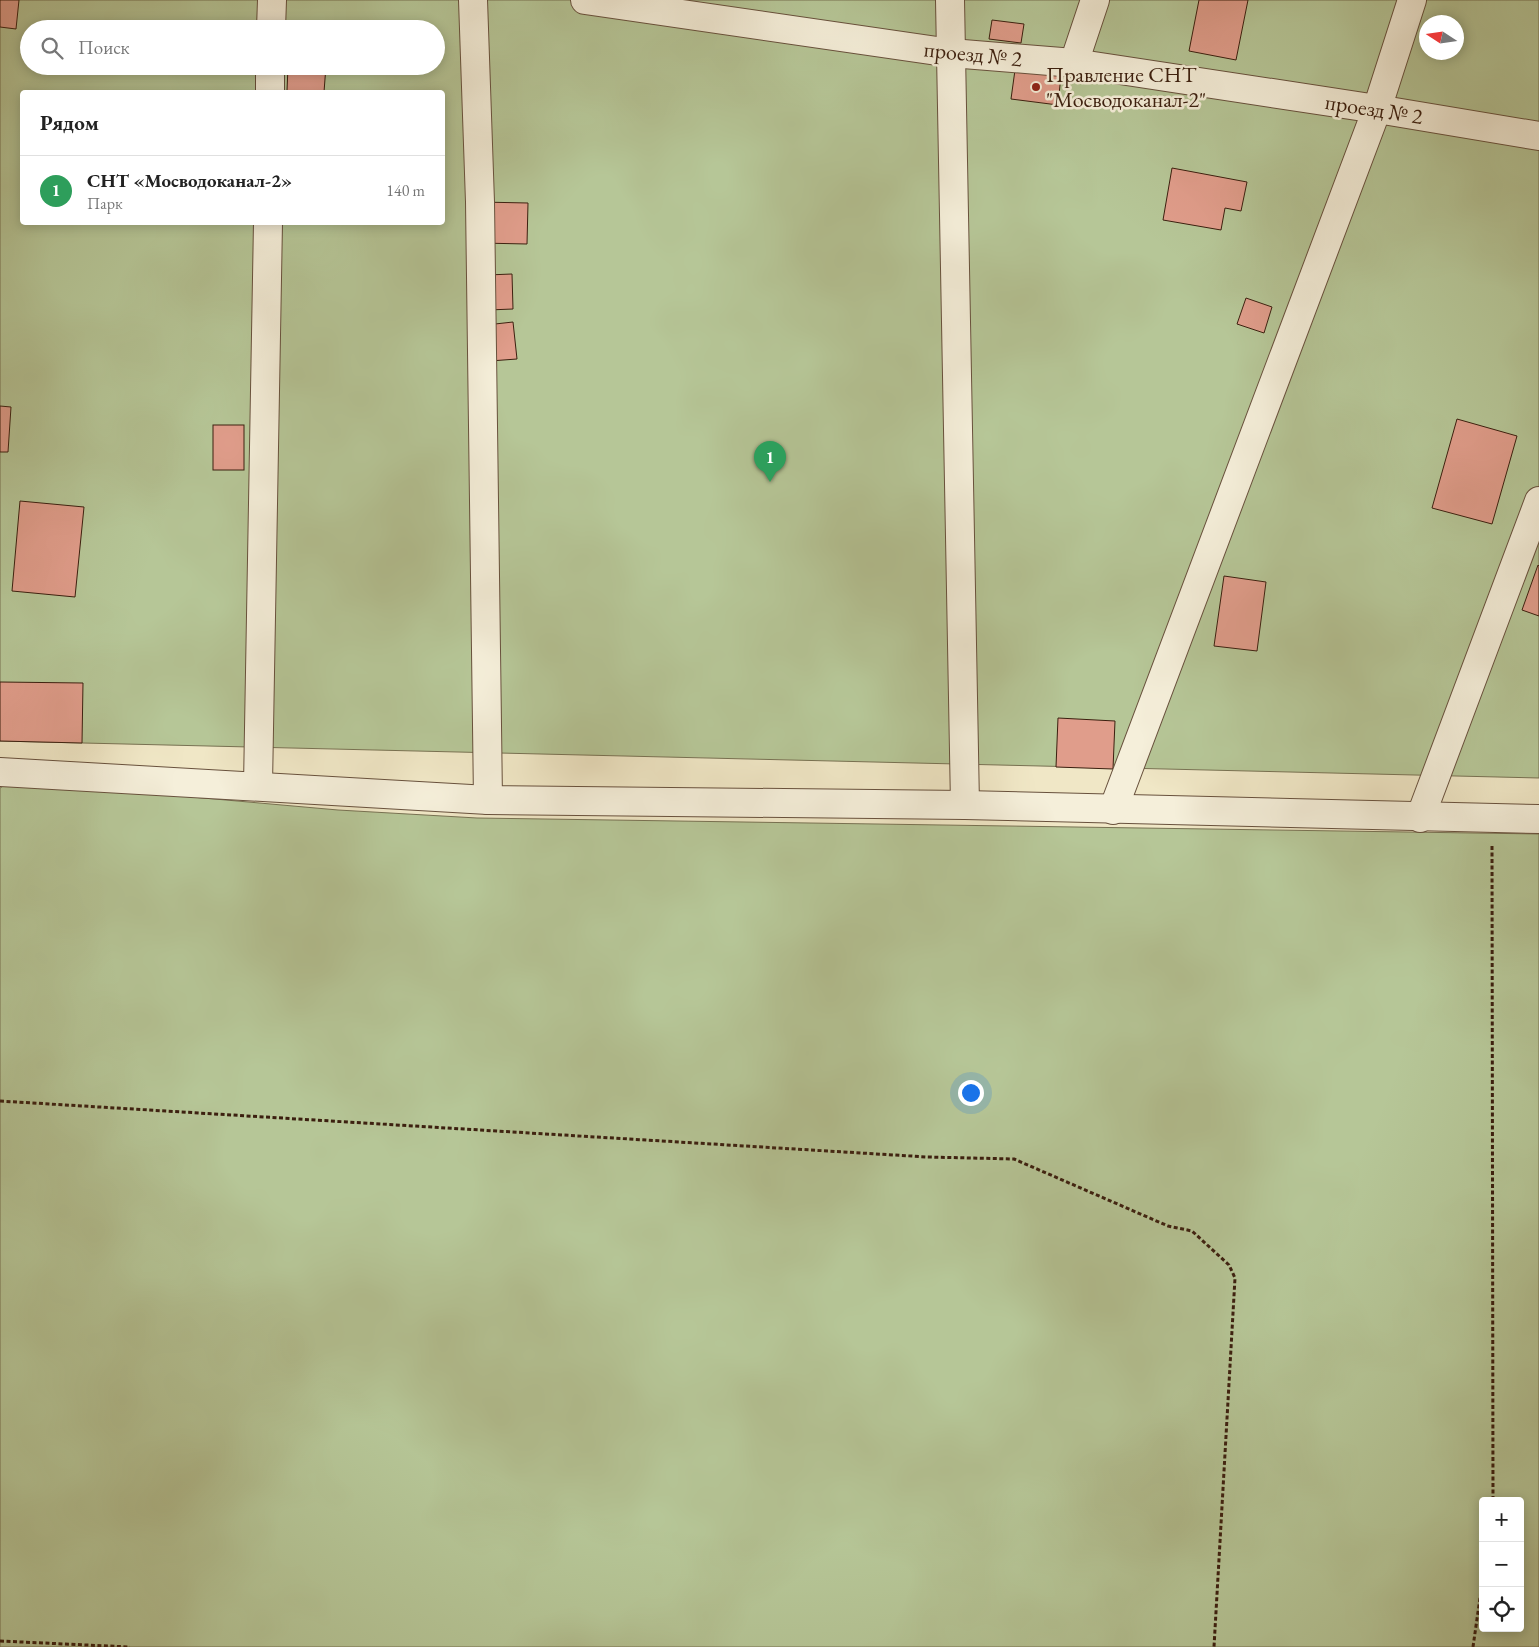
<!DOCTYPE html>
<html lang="ru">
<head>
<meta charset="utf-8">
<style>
	:root { --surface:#fff; --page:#f2f2f2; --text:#222; --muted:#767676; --line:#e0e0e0; --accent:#2563eb }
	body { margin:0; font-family:"EB Garamond",serif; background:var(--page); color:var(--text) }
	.controls { position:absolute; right:15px; bottom:15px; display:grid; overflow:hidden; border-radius:5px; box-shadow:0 2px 12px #0003 }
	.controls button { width:45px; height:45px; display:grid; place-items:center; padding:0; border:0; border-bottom:1px solid var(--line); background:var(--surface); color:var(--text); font:25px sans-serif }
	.compass { position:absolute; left:1419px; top:15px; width:45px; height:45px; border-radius:50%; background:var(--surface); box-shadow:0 2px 12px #0003; rotate:282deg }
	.you { position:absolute; left:970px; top:1092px; width:18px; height:18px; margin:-12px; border:4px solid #fff; border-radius:50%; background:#1a73e8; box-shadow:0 0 0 8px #1a73e833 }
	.badge { display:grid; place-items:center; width:32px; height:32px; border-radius:50%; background:var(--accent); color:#fff; font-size:16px; font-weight:700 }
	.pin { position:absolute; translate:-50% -41px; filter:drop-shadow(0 1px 2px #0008) }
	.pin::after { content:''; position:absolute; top:26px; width:18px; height:15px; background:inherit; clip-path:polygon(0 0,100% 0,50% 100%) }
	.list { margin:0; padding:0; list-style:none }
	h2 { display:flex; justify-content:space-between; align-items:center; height:65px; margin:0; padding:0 20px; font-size:21px }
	h2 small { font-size:16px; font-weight:400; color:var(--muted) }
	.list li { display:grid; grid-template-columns:32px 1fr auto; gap:15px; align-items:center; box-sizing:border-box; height:70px; padding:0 20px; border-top:1px solid var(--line) }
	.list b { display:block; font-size:19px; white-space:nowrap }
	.list p { margin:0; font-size:16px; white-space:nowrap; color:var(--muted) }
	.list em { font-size:16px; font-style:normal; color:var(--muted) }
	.icon { flex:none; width:28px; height:28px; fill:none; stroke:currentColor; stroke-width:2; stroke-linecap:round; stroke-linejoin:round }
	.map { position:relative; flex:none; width:1539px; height:1647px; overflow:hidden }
	.search { position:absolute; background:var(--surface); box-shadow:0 2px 12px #0003; left:20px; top:20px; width:425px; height:55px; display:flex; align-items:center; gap:12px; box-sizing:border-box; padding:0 18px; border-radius:28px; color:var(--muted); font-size:19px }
	.panel { position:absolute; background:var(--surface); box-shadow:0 2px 12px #0003; left:20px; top:90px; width:425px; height:135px; border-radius:5px }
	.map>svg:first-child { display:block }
</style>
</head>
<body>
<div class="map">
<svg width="1539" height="1647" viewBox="0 0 1539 1647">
	<rect width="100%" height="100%" fill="#f0e7c6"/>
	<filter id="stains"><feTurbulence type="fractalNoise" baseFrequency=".004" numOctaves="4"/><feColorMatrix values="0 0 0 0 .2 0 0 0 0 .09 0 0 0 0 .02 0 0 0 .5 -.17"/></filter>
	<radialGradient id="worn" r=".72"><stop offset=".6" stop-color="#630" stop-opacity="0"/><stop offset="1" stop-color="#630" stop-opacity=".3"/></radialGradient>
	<g fill="#b6c697" stroke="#787253" fill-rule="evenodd">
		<path d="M0,0H1539V778L0,741ZM1426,22H1456V52H1426ZM29,29H436V66H29ZM22,92H442V222H22Z"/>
		<path d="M12,781L338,810L477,818L1539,834V1647H0V788ZM1483,1501H1520V1628H1483Z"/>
	</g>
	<g fill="#e09d8b" stroke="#3b1f0f">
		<polygon points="0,0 19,0 16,29 0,27"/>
		<polygon points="1199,0 1248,0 1236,60 1189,51"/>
		<polygon points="992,20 1024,24 1021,43 989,39"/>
		<polygon points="288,66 326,66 324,92 287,91"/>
		<polygon points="1015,70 1061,75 1058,105 1011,99"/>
		<polygon points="1172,168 1247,182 1241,211 1225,208 1221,230 1163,220"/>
		<polygon points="480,202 528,203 527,244 479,243"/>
		<polygon points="512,274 513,309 488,310 487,275"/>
		<polygon points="1246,298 1272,307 1264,333 1237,324"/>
		<polygon points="513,322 517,359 490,361 486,325"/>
		<polygon points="0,406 11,407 8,452 0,452"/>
		<polygon points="1457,419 1517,436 1492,524 1432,508"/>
		<rect x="213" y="425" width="31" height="45"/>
		<polygon points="20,501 84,507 75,597 12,591"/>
		<polygon points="1538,565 1539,566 1539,616 1522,610"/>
		<polygon points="1224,576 1266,582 1257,651 1214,646"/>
		<polygon points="0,682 83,683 82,743 0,741"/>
		<polygon points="1058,718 1115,721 1113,769 1056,767"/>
	</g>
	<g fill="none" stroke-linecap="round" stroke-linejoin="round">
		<defs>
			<g id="minor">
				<polyline points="473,0 480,202 488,800"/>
				<polyline points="585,0 951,53 1074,63 1377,109 1539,136"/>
				<polyline points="950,0 965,805"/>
				<polyline points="271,29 272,0"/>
				<polyline points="1074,63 1095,0"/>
				<polyline points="270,92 270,66"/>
				<polyline points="0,772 488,800 965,805 1539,819"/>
				<polyline points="258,785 268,222"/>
				<polyline points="1113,810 1377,109 1412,0"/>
				<polyline points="1420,818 1539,501"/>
			</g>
		</defs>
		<use href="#minor" stroke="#68513d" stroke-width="30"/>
		<g stroke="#3b1f0f" stroke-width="3" stroke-dasharray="4 2.5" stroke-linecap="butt">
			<polyline points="1492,846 1493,1501"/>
			<polyline points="0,1101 927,1157 1014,1159 1168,1226 1192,1231 1229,1265 1235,1278 1214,1647"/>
			<polyline points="0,1641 130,1647"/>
			<polyline points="1473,1647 1483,1577"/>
		</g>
		<use href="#minor" stroke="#f5efda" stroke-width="28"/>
	</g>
	<circle fill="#8f2418" stroke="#f5efda" stroke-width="2" cx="1036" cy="87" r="5"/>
	<g text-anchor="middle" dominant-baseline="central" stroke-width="5" stroke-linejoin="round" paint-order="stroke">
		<g font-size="22" fill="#3b1f0f" stroke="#f5efda">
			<text transform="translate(973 54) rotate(6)">проезд № 2</text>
			<text transform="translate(1374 109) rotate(9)">проезд № 2</text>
		</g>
		<g font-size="22" fill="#3b1f0f" stroke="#f5efda" text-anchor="start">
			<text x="1046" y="74">Правление СНТ<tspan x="1046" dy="25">"Мосводоканал-2"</tspan></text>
		</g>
	</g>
	<rect width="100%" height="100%" filter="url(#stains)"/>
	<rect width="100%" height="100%" fill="url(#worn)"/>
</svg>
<div class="controls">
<button>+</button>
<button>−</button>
<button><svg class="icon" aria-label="locate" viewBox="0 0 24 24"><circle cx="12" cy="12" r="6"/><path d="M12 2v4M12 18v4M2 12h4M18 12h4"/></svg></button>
</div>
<svg class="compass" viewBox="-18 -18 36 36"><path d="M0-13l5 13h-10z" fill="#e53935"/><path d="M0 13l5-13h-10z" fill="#767676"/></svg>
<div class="you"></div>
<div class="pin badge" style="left:770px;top:482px;background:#2e9e5b">1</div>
<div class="search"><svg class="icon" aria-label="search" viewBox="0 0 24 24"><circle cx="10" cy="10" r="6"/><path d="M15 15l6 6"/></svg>Поиск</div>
<section class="panel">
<h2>Рядом<small></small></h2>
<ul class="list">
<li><span class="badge" style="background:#2e9e5b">1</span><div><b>СНТ «Мосводоканал-2»</b><p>Парк</p></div><em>140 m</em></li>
</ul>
</section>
</div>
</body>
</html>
